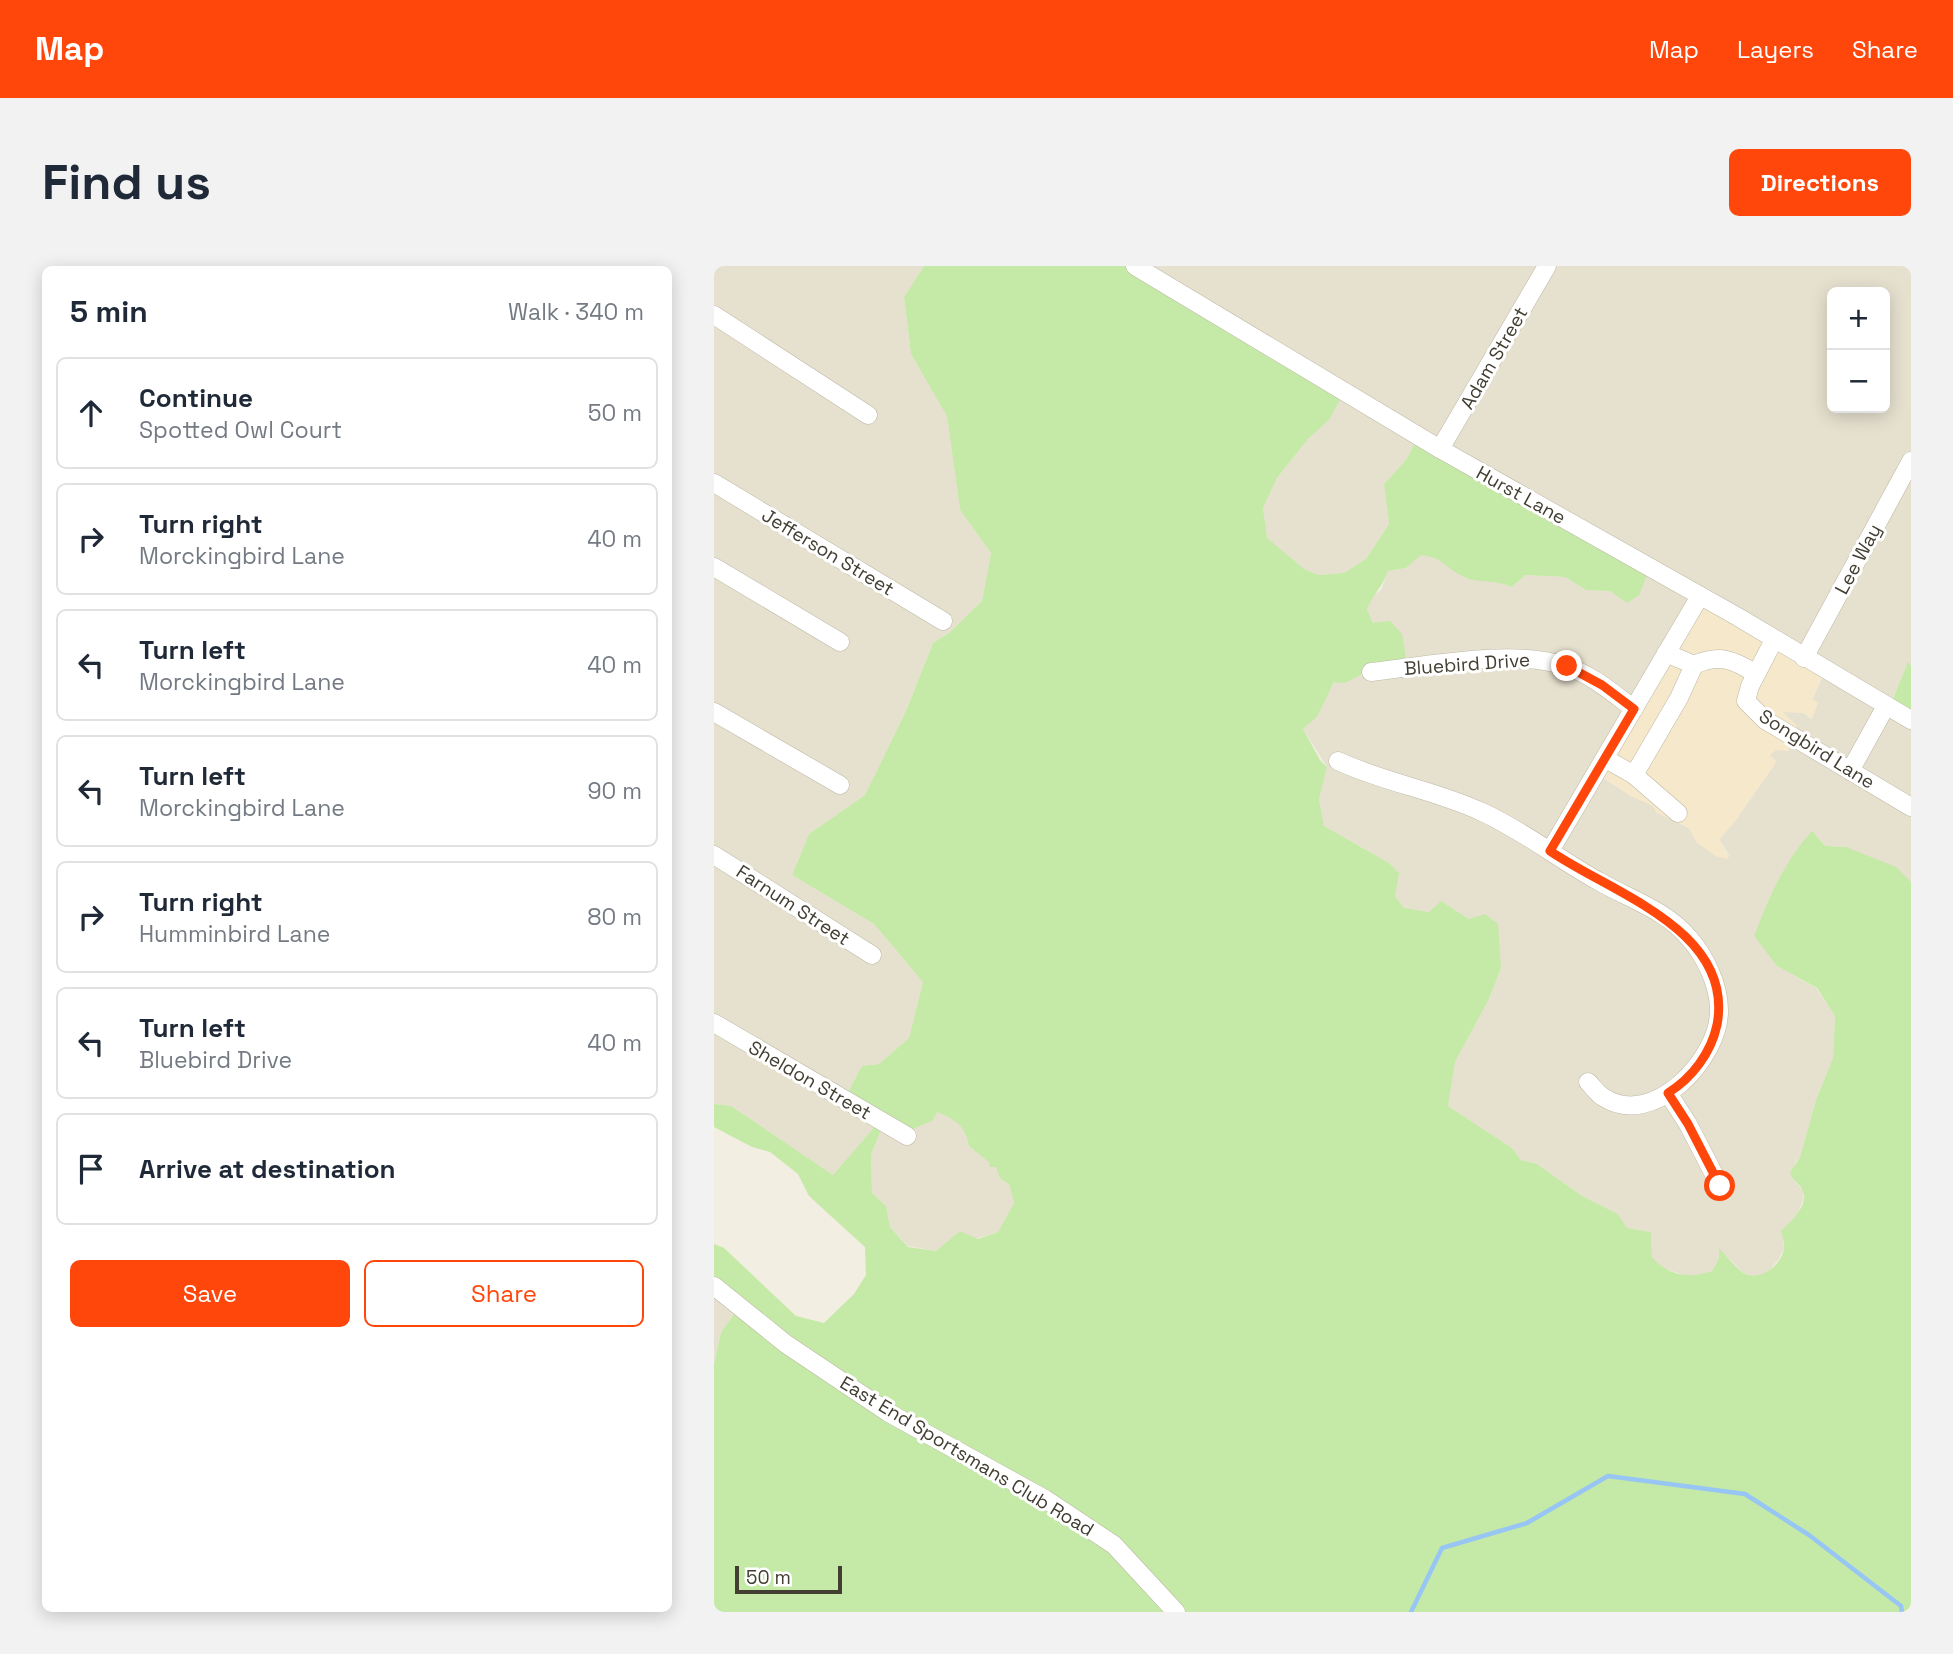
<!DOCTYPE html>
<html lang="en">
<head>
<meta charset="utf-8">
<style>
	:root { --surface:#fff; --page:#f2f2f3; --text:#1f2937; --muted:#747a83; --line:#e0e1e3; --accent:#ff470b }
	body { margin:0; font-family:"Space Grotesk",sans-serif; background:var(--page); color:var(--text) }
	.controls { position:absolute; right:21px; top:21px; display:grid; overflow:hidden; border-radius:10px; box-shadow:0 4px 18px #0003 }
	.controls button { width:63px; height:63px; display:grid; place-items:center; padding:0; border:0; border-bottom:2px solid var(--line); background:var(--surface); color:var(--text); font:35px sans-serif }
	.scale { position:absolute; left:21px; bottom:18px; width:107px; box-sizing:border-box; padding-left:7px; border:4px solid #433e32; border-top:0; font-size:19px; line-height:24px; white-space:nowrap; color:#433e32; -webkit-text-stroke:5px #fff; paint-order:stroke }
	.stop { position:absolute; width:21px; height:21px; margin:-16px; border:5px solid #ff470b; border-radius:50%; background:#fff }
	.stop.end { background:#ff470b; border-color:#fff; box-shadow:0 2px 7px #0008 }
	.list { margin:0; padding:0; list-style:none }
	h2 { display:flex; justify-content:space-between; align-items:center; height:91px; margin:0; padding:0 28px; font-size:30px }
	h2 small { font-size:23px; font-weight:400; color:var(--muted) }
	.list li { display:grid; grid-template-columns:46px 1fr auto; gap:21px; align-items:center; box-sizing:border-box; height:112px; margin:0 14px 14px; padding:0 14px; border:2px solid var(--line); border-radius:10px }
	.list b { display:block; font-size:26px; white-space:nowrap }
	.list p { margin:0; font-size:23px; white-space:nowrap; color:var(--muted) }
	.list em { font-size:23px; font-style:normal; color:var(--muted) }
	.actions { display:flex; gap:14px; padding:21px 28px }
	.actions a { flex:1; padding:16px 0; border:2px solid var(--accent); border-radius:10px; text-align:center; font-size:24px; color:var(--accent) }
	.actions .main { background:var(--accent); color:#fff }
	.icon { flex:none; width:38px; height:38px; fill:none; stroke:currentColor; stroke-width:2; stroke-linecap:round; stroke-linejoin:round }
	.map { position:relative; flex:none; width:1197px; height:1346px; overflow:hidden; border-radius:10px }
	header { display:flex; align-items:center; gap:42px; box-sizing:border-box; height:98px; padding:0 35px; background:var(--accent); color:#fff }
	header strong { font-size:33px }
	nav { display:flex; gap:38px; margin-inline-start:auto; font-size:24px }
	.intro { display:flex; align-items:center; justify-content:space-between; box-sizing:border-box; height:168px; padding:0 42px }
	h1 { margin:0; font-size:49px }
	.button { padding:18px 32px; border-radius:10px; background:var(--accent); color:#fff; font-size:24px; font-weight:700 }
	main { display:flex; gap:42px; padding:0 42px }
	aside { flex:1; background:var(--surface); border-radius:10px; box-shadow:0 4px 18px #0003 }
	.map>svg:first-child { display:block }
</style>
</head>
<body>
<header>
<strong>Map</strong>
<nav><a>Map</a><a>Layers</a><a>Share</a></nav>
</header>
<div class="intro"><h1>Find us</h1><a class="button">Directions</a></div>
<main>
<aside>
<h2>5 min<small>Walk · 340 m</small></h2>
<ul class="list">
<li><svg class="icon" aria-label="ahead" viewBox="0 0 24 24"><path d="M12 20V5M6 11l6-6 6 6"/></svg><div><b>Continue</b><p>Spotted Owl Court</p></div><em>50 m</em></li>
<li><svg class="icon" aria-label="right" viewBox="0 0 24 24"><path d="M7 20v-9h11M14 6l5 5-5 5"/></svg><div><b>Turn right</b><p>Morckingbird Lane</p></div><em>40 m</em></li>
<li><svg class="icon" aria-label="left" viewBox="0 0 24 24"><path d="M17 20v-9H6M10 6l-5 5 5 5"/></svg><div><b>Turn left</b><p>Morckingbird Lane</p></div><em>40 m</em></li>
<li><svg class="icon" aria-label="left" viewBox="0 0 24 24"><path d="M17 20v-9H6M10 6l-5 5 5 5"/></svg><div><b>Turn left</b><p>Morckingbird Lane</p></div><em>90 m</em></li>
<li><svg class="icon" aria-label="right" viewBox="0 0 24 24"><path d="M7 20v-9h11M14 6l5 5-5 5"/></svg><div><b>Turn right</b><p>Humminbird Lane</p></div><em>80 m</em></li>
<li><svg class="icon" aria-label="left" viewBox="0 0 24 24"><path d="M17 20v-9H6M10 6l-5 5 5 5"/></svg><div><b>Turn left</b><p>Bluebird Drive</p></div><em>40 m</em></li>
<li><svg class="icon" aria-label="arrive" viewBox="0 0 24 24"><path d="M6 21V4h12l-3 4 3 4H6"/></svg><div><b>Arrive at destination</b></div></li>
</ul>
<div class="actions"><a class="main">Save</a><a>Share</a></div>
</aside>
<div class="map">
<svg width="1197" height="1346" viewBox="0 0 1197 1346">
	<rect width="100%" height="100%" fill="#f2eee1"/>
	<g fill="#e6e1cf" fill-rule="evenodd">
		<polygon points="0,0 210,0 190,31 197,88 233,149 246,244 277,287 268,335 235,367 219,377 192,445 151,529 95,568 78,609 160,658 209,716 195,772 165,798 148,800 131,832 162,859 119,909 17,840 0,838"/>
		<path d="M441,0H1197V400L1194,397L1176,439L1197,452V616L1132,581L1111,580L1098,565L1063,700L1102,722L1121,750L1119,792L1102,834L1086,891L1081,897L1078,912L1089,925V934L1084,947L1068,965L1070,982L1065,993L1052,1008L1038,1010L1028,1006L1005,982V992L998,1005L978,1012L946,1001L938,991L937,966L913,962L904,948L868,930L823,898L807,894L798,882L734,840L741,796L774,735L787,702L764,653H755L727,635L715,646L690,642L681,630L684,607L675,597L610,560L605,533L613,501L589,463L603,451L620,416L688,368L681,363L659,357L653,343L658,330L667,324L674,305L692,302L707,289L725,291L751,312L781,314L798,321L811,309L851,311L872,324L896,325L701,177L692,194L670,218L675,258L652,293L630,307L604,309L590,303L552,272L549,242L563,212L594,173L615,154L438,6ZM1118,26H1171V142H1118ZM1111,405L1098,434L1097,453L1090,447L1069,445L1062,484L1055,489L1062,495L1061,498L1019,558L1005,573L1016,591L975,562L942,546L940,540L917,530L883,508Z"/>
		<polygon points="223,846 244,855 253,866 255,880 282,901 295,918 300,937 284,966 222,985 194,980 176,961 172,940 158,927 157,889 170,856"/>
		<polygon points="0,1017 27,1039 7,1066 0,1098"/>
	</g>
	<polygon fill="#f6e8ca" points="985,329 1111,404 1098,433 1104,437 1098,453 1090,447 1069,446 1083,460 1074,485 1062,484 1056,489 1062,495 1061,498 1019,558 1005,573 1015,593 1003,591 982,576 975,562 942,546 939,540 917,530 883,507"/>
	<g fill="#c5e9a7" fill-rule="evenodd">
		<path d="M210,0H426L631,124L615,154L594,173L563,212L549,242L553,272L590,303L604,309L630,307L652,293L675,258L670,218L692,194L701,177L936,302L925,329L913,337L896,325L872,324L851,311L811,309L798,321C780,313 761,317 750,311C731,302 731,292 707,289L692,302L674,305C669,320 659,328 653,343L659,357L676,355L688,368L693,398L652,406L631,417L620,416L603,451L589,463L606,494L613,501L605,533L610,560L675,597L685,607L681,630L690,642L715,646L727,635L755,653L771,648L784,658L787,702L774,735L741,796L734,840L798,882L807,894L823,898L868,930L904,948L913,962L937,966L938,991C954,1010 976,1013 998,1005L1005,992V982C1012,989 1020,1000 1028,1006C1044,1017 1068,1000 1070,982C1071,977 1068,970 1067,965C1076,956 1094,941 1089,926C1087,918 1078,915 1076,907L1086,891L1102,834L1119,792L1121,750L1103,722L1063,700L1040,670C1055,631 1070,596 1098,565L1111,580L1132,581L1182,601L1197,616V1346H0V1098L7,1066L27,1039L0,1017V978L10,982L82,1050L110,1057L140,1028L152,1009L151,981L95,930L84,908L56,886L38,881L0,861V838L17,840L119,909L162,859L131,832L148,800L165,798L195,772L209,716L160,658L78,609L95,568L151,529L192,445L219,377L235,367L268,335L277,287L246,244L233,150L197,88L190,31ZM223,846C241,853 252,860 255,880L276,897L275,901H282L286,912L295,918L300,937L284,966L264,973L246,965L222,985L194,981L176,961L172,940L158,927L157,889L170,856L191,866L218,855Z"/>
		<polygon points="1194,396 1197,400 1197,452 1176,440"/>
	</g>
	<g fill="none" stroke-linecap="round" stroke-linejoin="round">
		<polyline stroke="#98c6f4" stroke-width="4.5" points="697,1346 728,1282 813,1257 894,1210 1031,1228 1095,1269 1187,1340 1188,1346"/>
		<defs>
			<g id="minor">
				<polyline points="421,0 726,183 1024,351 1197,454"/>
				<polyline points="0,49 154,149"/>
				<polyline points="726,183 833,0"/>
				<polyline points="0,217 229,355"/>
				<polyline points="0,301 126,376"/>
				<polyline points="1060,374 1036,420 1032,435 1051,454 1197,541"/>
				<path d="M952,387L980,399C1005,388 1019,393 1042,408"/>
				<polyline points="1090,392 1197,195"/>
				<path d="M657,406C711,400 801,382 851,400C877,408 899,427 920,443"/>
				<polyline points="0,446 126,519"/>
				<polyline points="892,493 920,509 965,432 980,399"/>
				<path d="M624,495C671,517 721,524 768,546C810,565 846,594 886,616C916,633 953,645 975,672C991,690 1005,719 1005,744C1006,792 939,864 889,831C884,828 879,821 874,816"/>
				<polyline points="1136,505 1172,440"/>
				<polyline points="920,509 964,547"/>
				<polyline points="836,585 986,330"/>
				<polyline points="0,589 158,689"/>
				<polyline points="0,757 193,870"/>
				<polyline points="954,827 974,858 1006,920"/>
				<polyline points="0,1020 72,1078 175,1147 331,1233 400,1279 462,1346"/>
			</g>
		</defs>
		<use href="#minor" stroke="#bdb7a4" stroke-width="19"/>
		<use href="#minor" stroke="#fff" stroke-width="18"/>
	</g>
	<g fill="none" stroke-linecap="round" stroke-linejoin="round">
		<path stroke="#ff470b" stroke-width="9" d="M853,400L888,419L920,443L836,585C897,627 1021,664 1003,759C997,787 978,812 954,827L974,858L1006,920"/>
	</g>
	<g text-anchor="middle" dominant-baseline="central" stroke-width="6" stroke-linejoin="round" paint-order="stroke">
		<g font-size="19" fill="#433e32" stroke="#fff">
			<text transform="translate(780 92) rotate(-60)">Adam Street</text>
			<text transform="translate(807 229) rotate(29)">Hurst Lane</text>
			<text transform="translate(114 286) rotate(31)">Jefferson Street</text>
			<text transform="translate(1144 293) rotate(-62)">Lee Way</text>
			<text transform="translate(753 398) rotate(-4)">Bluebird Drive</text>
			<text transform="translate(1103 483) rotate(32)">Songbird Lane</text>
			<text transform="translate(79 639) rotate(33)">Farnum Street</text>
			<text transform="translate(96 814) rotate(30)">Sheldon Street</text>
			<text transform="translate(253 1190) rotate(31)">East End Sportsmans Club Road</text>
		</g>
	</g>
</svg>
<div class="controls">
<button>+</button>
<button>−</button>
</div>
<div class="scale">50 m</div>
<div class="stop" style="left:1006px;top:920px"></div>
<div class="stop end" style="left:853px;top:400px"></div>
</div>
</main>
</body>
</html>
